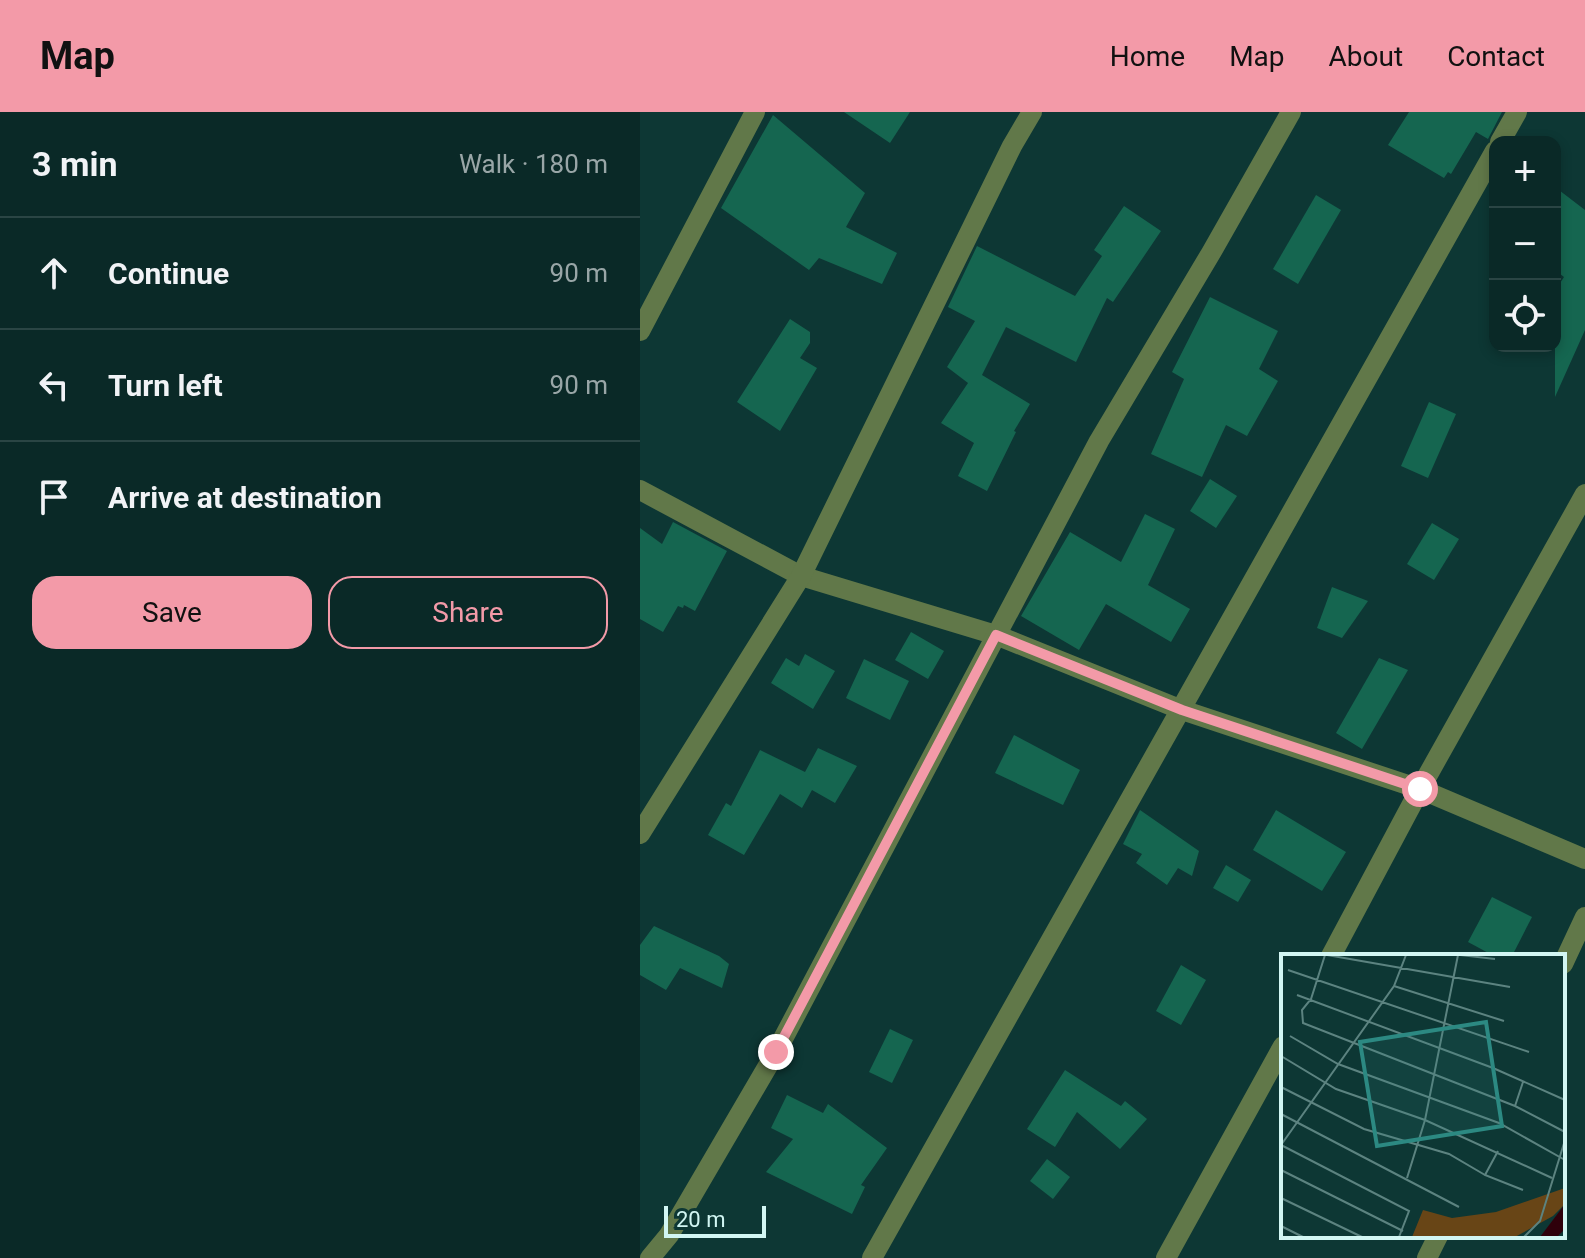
<!DOCTYPE html>
<html lang="en">
<head>
<meta charset="utf-8">
<style>
	:root { --surface:#0a2927; --page:#13312f; --text:#f1f3f6; --muted:#99a6a7; --line:#2a4544; --accent:#f39aa8 }
	body { margin:0; font-family:Roboto,sans-serif; background:var(--page); color:var(--text) }
	.controls { position:absolute; right:24px; top:24px; display:grid; overflow:hidden; border-radius:16px; box-shadow:0 4px 12px #0003 }
	.controls button { width:72px; height:72px; display:grid; place-items:center; padding:0; border:0; border-bottom:2px solid var(--line); background:var(--surface); color:var(--text); font:40px sans-serif }
	.scale { position:absolute; left:24px; bottom:20px; width:102px; box-sizing:border-box; padding-left:8px; border:4px solid #d2f6f3; border-top:0; font-size:22px; line-height:28px; white-space:nowrap; color:#d2f6f3; -webkit-text-stroke:6px #0d3734; paint-order:stroke }
	.stop { position:absolute; width:24px; height:24px; margin:-18px; border:6px solid #f39aa8; border-radius:50%; background:#fff }
	.stop.end { background:#f39aa8; border-color:#fff; box-shadow:0 2px 8px #0008 }
	.list { margin:0; padding:0; list-style:none }
	h2 { display:flex; justify-content:space-between; align-items:center; height:104px; margin:0; padding:0 32px; font-size:34px }
	h2 small { font-size:26px; font-weight:400; color:var(--muted) }
	.list li { display:grid; grid-template-columns:52px 1fr auto; gap:24px; align-items:center; box-sizing:border-box; height:112px; padding:0 32px; border-top:2px solid var(--line) }
	.list b { display:block; font-size:30px; white-space:nowrap }
	.list em { font-size:26px; font-style:normal; color:var(--muted) }
	.actions { display:flex; gap:16px; padding:24px 32px }
	.actions a { flex:1; padding:18px 0; border:2px solid var(--accent); border-radius:24px; text-align:center; font-size:28px; color:var(--accent) }
	.actions .main { background:var(--accent); color:#111 }
	.icon { flex:none; width:44px; height:44px; fill:none; stroke:currentColor; stroke-width:2; stroke-linecap:round; stroke-linejoin:round }
	.map { position:relative; flex:none; width:945px; height:1146px; overflow:hidden }
	header { display:flex; align-items:center; gap:48px; box-sizing:border-box; height:112px; padding:0 40px; background:var(--accent); color:#111 }
	header strong { font-size:38px }
	nav { display:flex; gap:44px; margin-inline-start:auto; font-size:28px }
	main { display:flex }
	aside { flex:1; background:var(--surface) }
	.map>svg:first-child { display:block }
</style>
</head>
<body>
<header>
<strong>Map</strong>
<nav><a>Home</a><a>Map</a><a>About</a><a>Contact</a></nav>
</header>
<main>
<aside>
<h2>3 min<small>Walk · 180 m</small></h2>
<ul class="list">
<li><svg class="icon" aria-label="ahead" viewBox="0 0 24 24"><path d="M12 20V5M6 11l6-6 6 6"/></svg><div><b>Continue</b></div><em>90 m</em></li>
<li><svg class="icon" aria-label="left" viewBox="0 0 24 24"><path d="M17 20v-9H6M10 6l-5 5 5 5"/></svg><div><b>Turn left</b></div><em>90 m</em></li>
<li><svg class="icon" aria-label="arrive" viewBox="0 0 24 24"><path d="M6 21V4h12l-3 4 3 4H6"/></svg><div><b>Arrive at destination</b></div></li>
</ul>
<div class="actions"><a class="main">Save</a><a>Share</a></div>
</aside>
<div class="map">
<svg width="945" height="1146" viewBox="0 0 945 1146">
	<rect width="100%" height="100%" fill="#0d3734"/>
	<g fill="#156650">
		<polygon points="204,0 270,0 250,31"/>
		<polygon points="769,0 862,0 848,27 836,20 811,62 808,60 804,66 748,33"/>
		<polygon points="133,3 225,81 206,115 257,141 242,172 179,146 169,158 81,96"/>
		<polygon points="915,75 945,98 945,218 915,285 915,179 924,165 915,158"/>
		<polygon points="676,83 701,98 658,172 633,157"/>
		<polygon points="484,94 521,119 473,190 467,186 436,250 366,215 342,263 390,292 374,319 376,320 347,379 318,364 334,331 301,311 328,271 307,255 335,209 308,195 337,134 435,184 462,144 454,138"/>
		<polygon points="570,185 638,219 619,257 638,269 607,324 586,313 562,365 511,342 544,267 532,260"/>
		<polygon points="150,207 170,220 170,231 160,246 177,256 140,319 97,290"/>
		<polygon points="789,290 816,302 788,366 761,354"/>
		<polygon points="570,367 597,384 576,416 550,399"/>
		<polygon points="505,402 535,417 508,473 550,497 531,530 466,492 439,538 381,504 430,420 481,450"/>
		<polygon points="33,410 87,439 55,499 44,493 43,496 38,494 23,520 0,507 0,416 22,432"/>
		<polygon points="792,411 819,427 794,468 767,452"/>
		<polygon points="692,475 728,489 702,526 677,516"/>
		<polygon points="271,520 304,539 288,567 255,548"/>
		<polygon points="165,542 195,559 173,597 131,571 146,546 159,554"/>
		<polygon points="739,546 768,558 722,637 696,621"/>
		<polygon points="224,547 269,569 250,608 206,586"/>
		<polygon points="374,623 440,658 423,693 355,661"/>
		<polygon points="178,636 217,654 195,691 172,678 162,696 140,682 104,743 68,723 86,691 91,694 120,638 165,660"/>
		<polygon points="500,698 559,739 552,764 538,756 527,773 496,751 502,742 483,732"/>
		<polygon points="636,698 706,740 682,779 613,738"/>
		<polygon points="586,753 611,768 598,790 573,776"/>
		<polygon points="852,785 892,805 872,844 854,844 828,830"/>
		<polygon points="14,814 79,844 89,852 82,876 40,856 26,878 0,863 0,833"/>
		<polygon points="541,853 566,868 541,913 516,899"/>
		<polygon points="250,917 273,928 252,971 229,960"/>
		<polygon points="425,958 481,994 485,989 507,1007 480,1037 437,1000 415,1035 387,1017"/>
		<polygon points="147,983 183,1001 188,992 247,1036 221,1073 225,1075 212,1102 126,1060 153,1027 131,1016"/>
		<polygon points="407,1047 430,1065 413,1087 390,1069"/>
	</g>
	<g fill="none" stroke-linecap="round" stroke-linejoin="round">
		<g stroke="#617849" stroke-width="20">
			<polyline points="860,30 877,0"/>
			<polyline points="0,219 115,0"/>
			<polyline points="0,378 161,464 356,523 542,598 780,677 945,747"/>
			<polyline points="0,722 161,464 372,34 392,0"/>
			<polyline points="691,844 780,677 945,382"/>
			<polyline points="923,852 945,805"/>
			<polyline points="10,1146 29,1123 136,940 459,329 571,141 651,0"/>
			<polyline points="232,1146 855,39"/>
			<polyline points="526,1146 643,934"/>
			<polyline points="787,1146 798,1124"/>
		</g>
	</g>
	<g fill="none" stroke-linecap="round" stroke-linejoin="round">
		<polyline stroke="#f39aa8" stroke-width="10" points="136,940 356,523 542,598 780,677"/>
	</g>
	<g transform="translate(641 842)">
		<rect width="284" height="284" fill="#0d3734"/>
		<path d="M284,234V250L272,262L234,283H131L142,256L171,264L215,258Z" fill="#684516"/>
		<path d="M284,250V275L276,283H259Z" fill="#2f000b"/>
		<path fill="none" stroke="#5c8380" stroke-width="2" d="M44,1L30,45L21,56L22,69L234,152L284,178M46,1L229,33M179,1L214,5M7,16L248,98M113,32L223,67M16,41L212,114L284,146M9,82L57,110L218,169L284,206M0,102L55,135L144,166L271,224M0,133L83,175L168,200L204,221M234,152L242,128M0,160L178,253M0,191L113,32L125,1M0,191L128,257L118,283M217,197L204,221L242,236M0,216L122,277M126,224L144,166L177,1M0,244L81,283M0,272L22,283M243,283L259,267L284,186"/>
		<path fill="#2c8982" fill-opacity="0.15" stroke="#2c8982" stroke-width="4" d="M205,68L221,172L96,192L79,88Z"/>
		<rect width="284" height="284" fill="none" stroke="#d2f6f3" stroke-width="4"/>
	</g>
</svg>
<div class="controls">
<button>+</button>
<button>−</button>
<button><svg class="icon" aria-label="locate" viewBox="0 0 24 24"><circle cx="12" cy="12" r="6"/><path d="M12 2v4M12 18v4M2 12h4M18 12h4"/></svg></button>
</div>
<div class="scale">20 m</div>
<div class="stop" style="left:780px;top:677px"></div>
<div class="stop end" style="left:136px;top:940px"></div>
</div>
</main>
</body>
</html>
